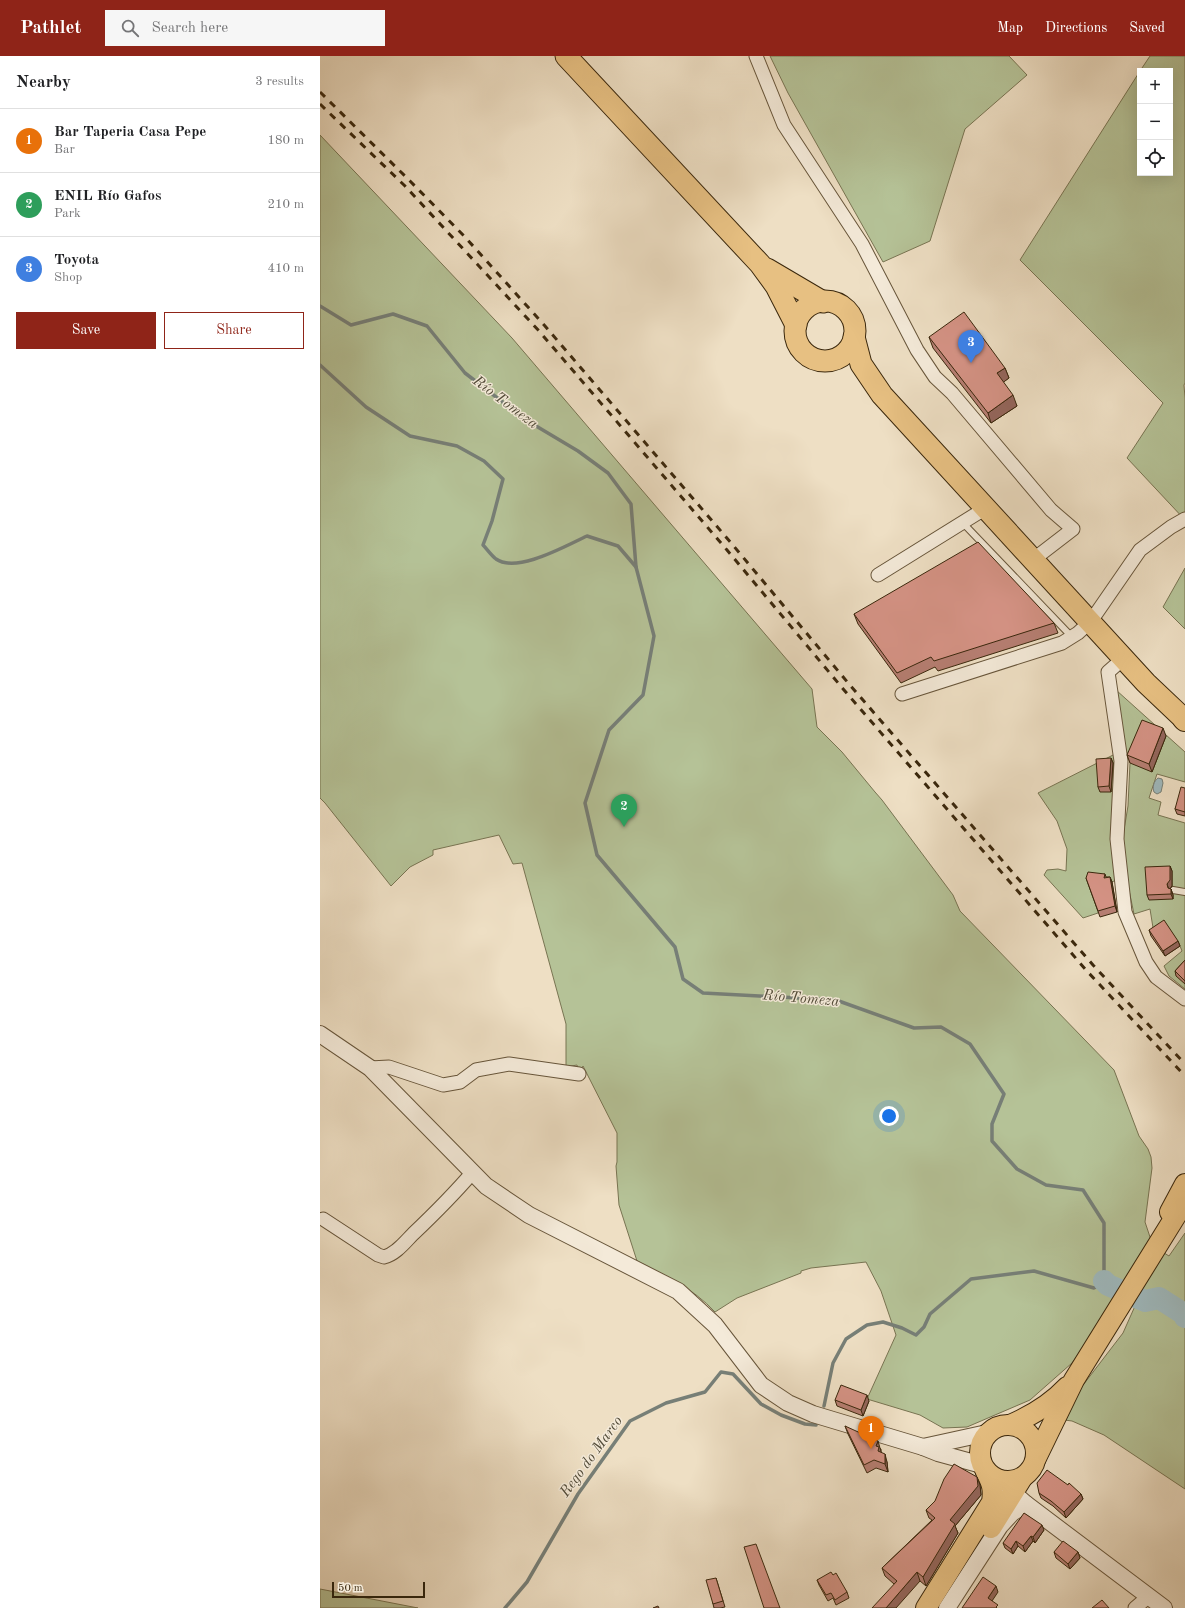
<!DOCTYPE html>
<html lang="en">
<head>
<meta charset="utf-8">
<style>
	:root { --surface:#fff; --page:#f6f6f6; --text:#202124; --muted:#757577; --line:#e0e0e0; --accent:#8f2418 }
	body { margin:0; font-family:"Old Standard TT",serif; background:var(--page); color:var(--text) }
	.controls { position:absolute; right:12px; top:12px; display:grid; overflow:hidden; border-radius:0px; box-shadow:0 4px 16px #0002 }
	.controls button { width:36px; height:36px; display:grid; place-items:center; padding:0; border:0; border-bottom:1px solid var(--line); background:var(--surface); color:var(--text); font:20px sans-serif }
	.scale { position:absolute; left:12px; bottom:10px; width:93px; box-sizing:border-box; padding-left:4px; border:2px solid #3a270c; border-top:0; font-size:11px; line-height:14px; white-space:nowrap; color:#3a270c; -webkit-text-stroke:3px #f4ead9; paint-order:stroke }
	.you { position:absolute; left:569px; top:1060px; width:14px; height:14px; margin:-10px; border:3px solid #fff; border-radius:50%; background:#1a73e8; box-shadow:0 0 0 6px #1a73e833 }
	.badge { display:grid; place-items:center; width:26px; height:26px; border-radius:50%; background:var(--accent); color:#fff; font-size:13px; font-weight:700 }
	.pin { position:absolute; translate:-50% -33px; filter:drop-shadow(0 1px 2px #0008) }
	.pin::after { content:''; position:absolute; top:21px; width:14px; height:12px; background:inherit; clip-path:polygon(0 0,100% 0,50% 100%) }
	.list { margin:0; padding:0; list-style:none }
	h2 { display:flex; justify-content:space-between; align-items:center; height:52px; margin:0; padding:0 16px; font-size:17px }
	h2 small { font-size:13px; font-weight:400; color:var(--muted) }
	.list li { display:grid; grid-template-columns:26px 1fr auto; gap:12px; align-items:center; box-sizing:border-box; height:64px; padding:0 16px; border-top:1px solid var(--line) }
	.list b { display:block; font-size:15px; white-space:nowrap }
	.list p { margin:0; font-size:13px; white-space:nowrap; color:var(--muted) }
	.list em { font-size:13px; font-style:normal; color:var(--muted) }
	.actions { display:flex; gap:8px; padding:12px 16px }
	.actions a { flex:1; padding:9px 0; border:1px solid var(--accent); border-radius:0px; text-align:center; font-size:14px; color:var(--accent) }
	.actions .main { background:var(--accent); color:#fff }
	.icon { flex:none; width:22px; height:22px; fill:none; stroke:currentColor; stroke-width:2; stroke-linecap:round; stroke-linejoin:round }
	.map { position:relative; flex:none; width:865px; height:1552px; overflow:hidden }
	header { display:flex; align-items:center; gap:24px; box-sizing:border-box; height:56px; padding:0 20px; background:var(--accent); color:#fff }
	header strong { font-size:19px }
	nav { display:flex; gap:22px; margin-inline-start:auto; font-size:14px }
	.search { width:280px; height:36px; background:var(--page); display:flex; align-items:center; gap:10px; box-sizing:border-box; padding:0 14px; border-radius:0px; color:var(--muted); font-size:15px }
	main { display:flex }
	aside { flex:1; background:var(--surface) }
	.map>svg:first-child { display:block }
</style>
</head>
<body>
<header>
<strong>Pathlet</strong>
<div class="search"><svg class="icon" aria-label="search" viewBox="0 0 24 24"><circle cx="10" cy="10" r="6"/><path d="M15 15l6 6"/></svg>Search here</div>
<nav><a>Map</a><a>Directions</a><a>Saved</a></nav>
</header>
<main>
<aside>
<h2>Nearby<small>3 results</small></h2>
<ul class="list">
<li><span class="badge" style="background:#e8710a">1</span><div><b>Bar Taperia Casa Pepe</b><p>Bar</p></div><em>180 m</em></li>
<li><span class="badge" style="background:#2e9e5b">2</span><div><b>ENIL Río Gafos</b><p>Park</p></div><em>210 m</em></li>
<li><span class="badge" style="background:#3f7fe0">3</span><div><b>Toyota</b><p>Shop</p></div><em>410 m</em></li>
</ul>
<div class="actions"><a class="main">Save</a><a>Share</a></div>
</aside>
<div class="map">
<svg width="865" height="1552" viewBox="0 0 865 1552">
	<rect width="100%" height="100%" fill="#eedfc4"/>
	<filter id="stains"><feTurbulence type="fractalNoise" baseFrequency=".005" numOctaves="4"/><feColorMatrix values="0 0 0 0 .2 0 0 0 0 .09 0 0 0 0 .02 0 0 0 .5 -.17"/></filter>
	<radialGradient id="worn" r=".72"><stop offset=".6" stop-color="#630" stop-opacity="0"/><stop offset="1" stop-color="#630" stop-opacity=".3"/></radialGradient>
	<g fill="#b5c297" stroke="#787452">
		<polygon points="450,0 689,0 707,19 645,73 610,185 563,206 468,37"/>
		<polygon points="830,0 865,0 865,327 864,329 865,342 865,464 807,402 843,347 700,204 820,15 820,117 850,117 850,15 820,15"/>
		<path d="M0,79L192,282L492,633L497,671L522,696L555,736L562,744L633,839L640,855L794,1014L819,1080L828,1093L831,1101L832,1112L825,1166L833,1190L849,1200L865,1177V1433L784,1379L752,1365L737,1363L803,1277L815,1250L800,1239L752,1307L710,1344L647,1371L623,1372L600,1359L547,1343L576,1279L561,1235L546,1206L491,1212L481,1215V1217L417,1242L395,1256C373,1232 344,1219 317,1205L299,1149L296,1110L297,1106V1077L263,1010L259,1018L257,1009L246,1011V968L202,807L193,808L179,779L113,794V799L90,811L71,830L5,747L0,742Z"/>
		<polygon points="865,512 865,573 843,551"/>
		<polygon points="796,634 865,696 865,726 837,718 829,742 841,746 838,759 865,767 865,933 849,920 844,910 862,895 860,890 834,878 830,853 814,858 805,815 803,780 808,750 810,707 805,690"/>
		<polygon points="797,697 794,707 799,824 786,827 778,857 763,862 724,819 727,814 738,813 746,815 747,793 737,765 718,737"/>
		<polygon points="0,1533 98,1552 0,1552"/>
	</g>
	<path fill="#9fbabf" stroke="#777f77" d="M838,722L842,723L843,727L841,736L837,738L834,736C832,731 834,725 838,722Z"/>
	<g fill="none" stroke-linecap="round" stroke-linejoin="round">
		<g stroke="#777f77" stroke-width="3.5">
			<polyline points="0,250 31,269 73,258 107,270 145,317 206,364 258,395 288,417 311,448 316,511"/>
			<path d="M0,309L46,351L90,380L137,390L164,405L183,423L172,465L163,489C167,493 171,499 176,503C197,518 247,489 267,480L298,490L316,511L334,580L323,639L289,674L265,747L277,799L355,891L363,923L383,937L516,944L594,972L621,971L650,988L684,1038L672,1068V1085L697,1113L726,1129L763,1134L784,1167V1225L779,1230L774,1232L714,1215L651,1223L610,1258L604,1271L596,1279L582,1272L563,1266L547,1269L526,1283L513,1307L504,1350"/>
			<polyline points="185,1552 207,1526 258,1438 310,1365 346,1347 385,1336 401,1316 413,1318 441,1348 461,1359 485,1368 496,1369"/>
		</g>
		<polyline stroke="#9fbabf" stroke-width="22" points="784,1225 788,1229 825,1245 839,1242 864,1258 865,1261"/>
		<defs>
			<g id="service">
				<polyline points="642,466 752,581"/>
				<polyline points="853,834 865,836"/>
			</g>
			<g id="minor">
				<polyline points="436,0 464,69 542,188 597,294 615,321 632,337 731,454 753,473 714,503"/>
				<polyline points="558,519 666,452"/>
				<polyline points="804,602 788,616 801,705 797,783 805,856 826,906 836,921 865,943"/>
				<polyline points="582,638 742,587 758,577 771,565 820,494 851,471 865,463"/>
				<polyline points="50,1012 69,1011 123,1029 140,1026 156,1014 189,1008 259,1018"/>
				<path d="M3,1163L58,1199L64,1201C76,1198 85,1186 93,1178C114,1158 134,1138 152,1117"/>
				<polyline points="815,1552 828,1541"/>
			</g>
			<g id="tertiary">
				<polyline points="0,978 50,1012 166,1130 209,1159 358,1235 395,1269 441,1329 468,1347 493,1358 603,1391 618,1397 662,1409"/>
				<polyline points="603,1391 667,1377"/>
				<polyline points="680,1425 706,1448 844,1552"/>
				<polyline points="627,1552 680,1470 692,1457 706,1448"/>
			</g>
			<g id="primary">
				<polyline points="850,1156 865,1128"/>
				<circle cx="688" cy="1397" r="28"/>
				<path d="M690,1369C711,1360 731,1348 747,1331"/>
				<polyline points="716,1402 754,1324 865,1145"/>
				<polyline points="671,1472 702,1422"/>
				<path d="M606,1552L672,1446C674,1433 672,1427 666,1416"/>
			</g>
			<g id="trunk">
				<polyline points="246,0 440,208 456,230 476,269"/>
				<polyline points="447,213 503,246"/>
				<circle cx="505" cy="275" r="30"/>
				<polyline points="534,281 541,308 562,339 826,627 865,664"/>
			</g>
			<polyline id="motorway" points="864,663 865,664"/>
		</defs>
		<use href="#service" stroke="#67553a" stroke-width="8"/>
		<use href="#minor" stroke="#67553a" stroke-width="15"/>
		<use href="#tertiary" stroke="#67553a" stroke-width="18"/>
		<use href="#primary" stroke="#3a270c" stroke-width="22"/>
		<use href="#trunk" stroke="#3a270c" stroke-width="23"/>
		<use href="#motorway" stroke="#3a270c" stroke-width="24"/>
		<use href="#service" stroke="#f4ead9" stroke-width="6"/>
		<use href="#minor" stroke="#f4ead9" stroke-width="13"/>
		<use href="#tertiary" stroke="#f4ead9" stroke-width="16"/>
		<use href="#primary" stroke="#e7c082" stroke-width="20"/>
		<use href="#trunk" stroke="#e7c082" stroke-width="21"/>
		<use href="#motorway" stroke="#e7c082" stroke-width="22"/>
		<g stroke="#3a270c" stroke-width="3" stroke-dasharray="7 7" stroke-linecap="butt">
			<polyline points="0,36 90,125 145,181 225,270 412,488 529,628 773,909 865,1008"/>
			<polyline points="0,48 85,130 219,275 407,494 524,634 766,914 865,1020"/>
		</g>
	</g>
	<g fill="#b67e72" stroke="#3a270c">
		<polygon points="609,281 685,312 689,322 683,326 697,350 671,367 613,292"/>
		<polygon points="534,558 734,567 738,577 618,615 615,611 581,627 538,568"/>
		<polygon points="846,680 832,716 810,707 807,699"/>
		<polygon points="791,702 793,707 791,736 780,736 778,731"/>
		<polygon points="865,732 865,760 857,758 855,753"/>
		<polygon points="850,810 852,815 852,830 850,833 851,833 853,839 853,843 829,844 827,839"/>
		<polygon points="785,818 786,821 790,821 792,826 797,856 780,861 766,822"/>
		<polygon points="829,874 858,885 860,890 845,900 831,880"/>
		<polygon points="865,904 865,928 856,920 855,915"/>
		<polygon points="515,1344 549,1345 543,1360 517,1350"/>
		<polygon points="525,1370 561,1393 561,1396 567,1406 568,1416 556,1412 547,1417 528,1378"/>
		<polygon points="660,1429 661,1439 635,1470 638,1477 606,1530 600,1525 574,1528 565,1520 562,1512 612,1464 609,1462 606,1454"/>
		<polygon points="719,1437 761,1438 763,1443 746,1462 733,1450 721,1442"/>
		<polygon points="724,1474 715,1487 713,1485 705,1496 698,1490 693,1498 685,1492 683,1487"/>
		<polygon points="734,1496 758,1496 760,1502 750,1513 736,1502"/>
		<polygon points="513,1519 527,1536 529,1542 516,1549 513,1542 508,1545 499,1529 497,1524"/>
		<polygon points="396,1522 405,1551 400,1552 394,1552 393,1548"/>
	</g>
	<g fill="#94665c" stroke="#3a270c">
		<polygon points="685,312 689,322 681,328 677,317"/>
		<polygon points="693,339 697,350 671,367 668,357"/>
		<polygon points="843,672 846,680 832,716 829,708"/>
		<polygon points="791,702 793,707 791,736 789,730"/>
		<polygon points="850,810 852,815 852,830 849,834 847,828"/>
		<polygon points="790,821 792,826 797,856 795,850"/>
		<polygon points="851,833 853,839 853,843 851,838"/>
		<polygon points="858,885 860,890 845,900 843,895"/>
		<polygon points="547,1339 549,1345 543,1360 541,1354"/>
		<polygon points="558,1385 562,1399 561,1403 556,1390"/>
		<polygon points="565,1398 567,1406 568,1416 565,1408"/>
		<polygon points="657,1421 660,1429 661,1439 635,1470 638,1477 606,1530 603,1521 630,1464"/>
		<polygon points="761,1438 763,1443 746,1462 744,1456"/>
		<polygon points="722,1469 724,1474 715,1487 713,1481"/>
		<polygon points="711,1480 713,1485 705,1496 703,1490"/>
		<polygon points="696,1485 698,1490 693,1498 691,1493"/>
		<polygon points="758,1496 760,1502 750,1513 748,1508"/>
		<polygon points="597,1516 600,1525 576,1552 566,1552"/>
		<polygon points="676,1530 678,1536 670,1548 668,1542"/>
	</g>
	<g fill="#d49284" stroke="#3a270c">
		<polygon points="644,256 685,312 677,317 693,339 668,357 609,281"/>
		<polygon points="658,486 734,567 614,605 611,601 577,617 534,558"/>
		<polygon points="822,664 843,672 829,708 807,699"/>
		<polygon points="791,702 789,730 778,731 776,703"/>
		<polygon points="861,731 865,732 865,756 855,753"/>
		<polygon points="850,810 850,824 847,828 848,832 851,833 851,838 827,839 825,811"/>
		<polygon points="768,816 785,818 784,822 790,821 795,850 778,855 766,822"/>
		<polygon points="844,864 858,885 843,895 829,874"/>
		<polygon points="865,904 865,925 855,915"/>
		<polygon points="521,1329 547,1339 541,1354 515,1344"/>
		<polygon points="525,1370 558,1385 556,1390 559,1391 558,1395 565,1398 565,1408 554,1404 544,1409"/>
		<polygon points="634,1408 657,1421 658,1430 630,1464 635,1468 603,1521 597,1516 566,1552 552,1552 577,1525 562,1512 615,1462 606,1454 615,1445 624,1423"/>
		<polygon points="727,1414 748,1429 749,1427 761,1438 744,1456 731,1445 719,1437 717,1427"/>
		<polygon points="704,1457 722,1469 713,1481 711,1480 703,1490 696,1485 691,1493 683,1487"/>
		<polygon points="743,1485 758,1496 748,1508 734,1496"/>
		<polygon points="436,1488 460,1552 444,1552 424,1491"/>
		<polygon points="511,1516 513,1519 516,1517 527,1536 515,1544 511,1537 506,1539 497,1524"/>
		<polygon points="663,1521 676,1530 668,1542 678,1549 676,1551 677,1552 642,1552"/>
		<polygon points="396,1522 403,1545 393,1548 386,1524"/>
		<polygon points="782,1544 789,1552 772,1552"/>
		<polygon points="338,1550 339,1552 333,1552"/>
	</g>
	<g text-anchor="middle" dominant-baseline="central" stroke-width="3" stroke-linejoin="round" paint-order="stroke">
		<g font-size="15" font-style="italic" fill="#534c39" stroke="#f4ead9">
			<text transform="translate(185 347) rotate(37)">Río Tomeza</text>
			<text transform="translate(481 943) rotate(5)">Río Tomeza</text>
			<text transform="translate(272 1401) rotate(-54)">Rego do Marco</text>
		</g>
	</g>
	<rect width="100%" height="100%" filter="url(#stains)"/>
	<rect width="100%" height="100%" fill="url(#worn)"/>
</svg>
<div class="controls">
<button>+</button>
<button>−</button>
<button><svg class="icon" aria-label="locate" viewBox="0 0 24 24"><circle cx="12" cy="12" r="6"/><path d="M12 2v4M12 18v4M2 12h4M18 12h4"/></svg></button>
</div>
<div class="scale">50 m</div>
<div class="you"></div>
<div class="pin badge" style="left:551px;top:1393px;background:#e8710a">1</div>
<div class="pin badge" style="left:304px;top:771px;background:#2e9e5b">2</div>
<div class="pin badge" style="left:651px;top:307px;background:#3f7fe0">3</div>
</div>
</main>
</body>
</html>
